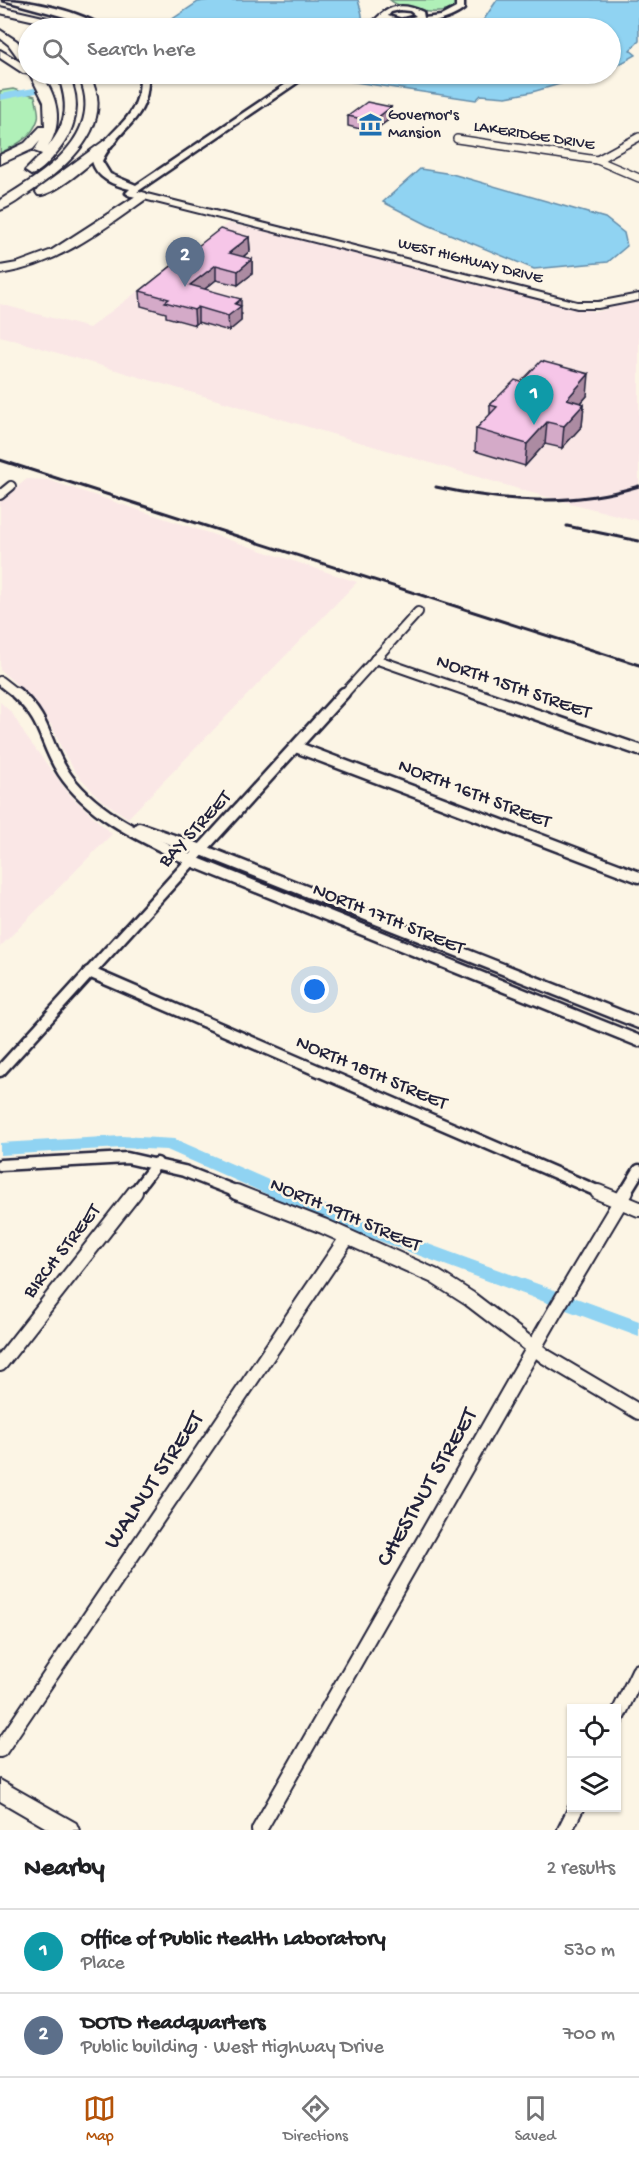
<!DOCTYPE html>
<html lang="en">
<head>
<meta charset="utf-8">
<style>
	:root { --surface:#fff; --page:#f2f2f2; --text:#202124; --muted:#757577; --line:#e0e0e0; --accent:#b45309 }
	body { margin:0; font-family:"Gochi Hand",sans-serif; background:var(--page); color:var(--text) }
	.controls { position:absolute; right:18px; bottom:18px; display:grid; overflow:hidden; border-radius:0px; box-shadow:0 2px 4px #0004 }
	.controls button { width:54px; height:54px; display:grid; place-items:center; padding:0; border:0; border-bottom:2px solid var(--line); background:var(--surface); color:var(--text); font:30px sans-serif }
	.you { position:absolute; left:315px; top:990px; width:21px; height:21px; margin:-15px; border:4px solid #fff; border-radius:50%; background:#1a73e8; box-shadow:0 0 0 9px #1a73e833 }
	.badge { display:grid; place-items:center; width:39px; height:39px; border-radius:50%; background:var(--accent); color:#fff; font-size:20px; font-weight:700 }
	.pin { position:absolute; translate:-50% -50px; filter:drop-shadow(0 2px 3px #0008) }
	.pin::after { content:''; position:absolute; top:32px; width:21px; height:18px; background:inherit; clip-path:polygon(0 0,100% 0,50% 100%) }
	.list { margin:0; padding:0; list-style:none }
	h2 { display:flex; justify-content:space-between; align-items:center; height:78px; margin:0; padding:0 24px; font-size:26px }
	h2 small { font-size:20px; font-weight:400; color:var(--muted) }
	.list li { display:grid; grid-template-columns:39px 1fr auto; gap:18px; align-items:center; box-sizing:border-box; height:84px; padding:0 24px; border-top:2px solid var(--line) }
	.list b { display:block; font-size:22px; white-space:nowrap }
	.list p { margin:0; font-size:20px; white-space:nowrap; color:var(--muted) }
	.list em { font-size:20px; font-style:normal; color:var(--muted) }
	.icon { flex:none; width:33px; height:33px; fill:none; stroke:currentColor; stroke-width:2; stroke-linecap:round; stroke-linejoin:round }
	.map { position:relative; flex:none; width:639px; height:1830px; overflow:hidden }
	.search { position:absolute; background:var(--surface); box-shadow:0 2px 4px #0004; left:18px; right:18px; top:18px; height:66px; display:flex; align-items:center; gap:15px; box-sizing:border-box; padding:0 21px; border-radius:33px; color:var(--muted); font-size:22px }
	.sheet { height:246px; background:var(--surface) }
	nav { display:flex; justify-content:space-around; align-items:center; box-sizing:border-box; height:84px; border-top:2px solid var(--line); background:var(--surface); font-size:16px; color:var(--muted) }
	nav a { display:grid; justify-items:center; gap:3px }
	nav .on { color:var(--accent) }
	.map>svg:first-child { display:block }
</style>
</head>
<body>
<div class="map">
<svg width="639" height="1830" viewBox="0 0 639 1830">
	<rect width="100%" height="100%" fill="#fcf5e5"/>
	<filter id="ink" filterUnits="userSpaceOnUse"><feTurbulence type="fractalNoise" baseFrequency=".0167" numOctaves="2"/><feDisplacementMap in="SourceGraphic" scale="12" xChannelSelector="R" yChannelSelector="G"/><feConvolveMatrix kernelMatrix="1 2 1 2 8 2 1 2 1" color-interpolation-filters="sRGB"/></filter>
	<g filter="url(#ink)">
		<g fill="#fae7e6">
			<polygon points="228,223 333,246 596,312 639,300 639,521 532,493 0,336 0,304 89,328"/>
			<polygon points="27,479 48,480 357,582 128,818 99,798 77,774 63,752 53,728 34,700 0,670 0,501"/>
			<polygon points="0,702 12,713 25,735 70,795 112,834 0,947"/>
		</g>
		<g fill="#b0f0b8" stroke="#69897a" stroke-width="1.5">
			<path d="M390,0H456V5C445,19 402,10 390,0Z"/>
			<path d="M13,89L35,96C36,103 40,113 38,119C33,137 15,146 0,153V91Z"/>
		</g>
		<g fill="#90d3f2" stroke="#648ca9" stroke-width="1.5">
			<path d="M210,0H358C362,16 367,18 353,28H159L198,2Z"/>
			<polygon points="497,0 639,0 639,41 630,50 636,55 611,69 610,28 470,28 480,25"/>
			<polygon points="339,74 595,74 532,92 506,97 481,95 476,100 348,81 340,78"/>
			<polygon points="420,169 452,174 605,218 624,233 627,246 608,262 534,269 428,225 383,202"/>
		</g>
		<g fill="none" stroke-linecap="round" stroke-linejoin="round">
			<g fill="#90d3f2" fill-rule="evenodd">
				<polygon points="34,88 38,91 37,93 0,100 0,94"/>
				<polygon points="121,1136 175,1139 346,1214 639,1321 639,1337 334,1224 167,1150 121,1148 0,1155 0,1143"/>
			</g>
			<defs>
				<g id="minor-far3">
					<polyline points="457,139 597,160 639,178"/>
					<polyline points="597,160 639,137"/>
				</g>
				<g id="minor-far2">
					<polyline points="0,495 11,486"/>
					<polyline points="375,659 478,695"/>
					<polyline points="0,681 18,695"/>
					<polyline points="343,695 418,612"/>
				</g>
				<g id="minor-far1">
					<path d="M16,693C48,721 43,741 63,772C92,816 147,839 192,861L639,1041"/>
					<polyline points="474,693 639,750"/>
					<polyline points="296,747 639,877"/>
					<polyline points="139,828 202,850 639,1023"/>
					<polyline points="89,972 602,1193"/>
					<polyline points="0,1071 344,693"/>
					<polyline points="0,1165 127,1158 184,1171 240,1193"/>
					<polyline points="134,1193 157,1163"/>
					<polyline points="625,1193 639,1170"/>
				</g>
				<g id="minor">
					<polyline points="236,1192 323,1226 434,1276 470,1299 546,1357 639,1412"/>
					<polyline points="598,1192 639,1209"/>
					<polyline points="0,1364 135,1192"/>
					<polyline points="616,1719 639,1671"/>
					<polyline points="0,1750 347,1238"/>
					<polyline points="259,1830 555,1311 626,1192"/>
					<polyline points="565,1830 576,1808"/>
				</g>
				<g id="tertiary">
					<polygon points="131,190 577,302 598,302 639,294 639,300 598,308 577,308 128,195 128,191"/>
					<polygon points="0,1780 76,1823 79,1830 50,1830 0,1801"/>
				</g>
				<g id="secondary">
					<path d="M3,0C30,0 83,12 104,28H94L65,17Z"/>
					<path d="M456,0H464V9C447,23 404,31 383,20L376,28H368C384,8 398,0 423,12L424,18L441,16L456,8ZM400,10L410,11L416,16L401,20L388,16L391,12Z"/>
					<path d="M140,74H148C150,123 120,124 102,161L110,174L136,185L301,74H310L131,196L126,193L130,189C114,185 97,179 92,161C111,123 141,123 140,74Z"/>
				</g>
				<g id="motorway">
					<polygon points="0,7 82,26 83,28 66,28 0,13"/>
					<polygon points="0,30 17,41 28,56 28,74 31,74 23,73 0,58 0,50 22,63 9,45 0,38"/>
					<path d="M30,74H41C57,96 64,122 48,147C69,120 68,104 58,74H68C83,104 76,132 53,157C47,164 40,172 31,175L25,171L42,154L34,151L40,141L33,149L0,164V155L25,143L40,127H45L44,102Z"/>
					<path d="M78,74H89C92,80 95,88 97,96C103,137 62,170 32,191C22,197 11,207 0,210V200C35,178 91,146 85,97C84,89 81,81 78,74Z"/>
					<path d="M112,135L118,139L116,142C102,153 54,198 38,195L36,192L38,189Z"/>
					<path d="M142,192L146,193L148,196L146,199C100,232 57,265 0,274V266L17,263L52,250Z"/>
				</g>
			</defs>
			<use href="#minor-far3" stroke="#22223b" stroke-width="10"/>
			<use href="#minor-far2" stroke="#22223b" stroke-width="12"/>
			<use href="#minor-far1" stroke="#22223b" stroke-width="15"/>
			<use href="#minor" stroke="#22223b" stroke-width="18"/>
			<use href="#tertiary" stroke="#22223b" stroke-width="4"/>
			<use href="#secondary" stroke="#22223b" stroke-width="5"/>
			<use href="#motorway" stroke="#22223b" stroke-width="4"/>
			<use href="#minor-far3" stroke="#fcf5e5" stroke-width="7"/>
			<use href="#minor-far2" stroke="#fcf5e5" stroke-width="8"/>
			<use href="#minor-far1" stroke="#fcf5e5" stroke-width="10"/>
			<use href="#minor" stroke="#fcf5e5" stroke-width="14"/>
			<use href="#tertiary" fill="#fcf5e5" fill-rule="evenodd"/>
			<use href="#secondary" fill="#fcf5e5" fill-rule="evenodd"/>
			<use href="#motorway" fill="#fcf5e5" fill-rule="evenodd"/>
			<g stroke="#22223b" stroke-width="3">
				<polyline points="0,460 639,665"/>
				<path d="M436,487C505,502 570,507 639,486"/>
				<polyline points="567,526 639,541"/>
			</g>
		</g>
		<g fill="#d4aac8" stroke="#22223b" stroke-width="1.5">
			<polygon points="391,107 391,118 372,132 348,126 348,116"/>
			<polygon points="249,237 250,251 243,257 252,259 252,274 238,285 216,280 205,289 242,314 241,315 241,321 229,331 198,322 195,325 166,317 166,313 141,306 140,291 178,261 178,254 198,246"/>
			<polygon points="521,382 587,396 581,403 584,404 582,426 562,448 545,444 525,466 475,451 476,429 490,415 490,405"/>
		</g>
		<g fill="#ac8ba2" stroke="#22223b" stroke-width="1.5">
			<polygon points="391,107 391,118 372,132 373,121"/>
			<polygon points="249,237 250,251 229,268 229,253"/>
			<polygon points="252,259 252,274 238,285 238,271"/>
			<polygon points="216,265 216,280 191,300 190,285"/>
			<polygon points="241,299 241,321 229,331 228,316 235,304"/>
			<polygon points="198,307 198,322 195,325 194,310"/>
			<polygon points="589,374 587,396 565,421 567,399"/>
			<polygon points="584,404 582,426 562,448 564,426"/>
			<polygon points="547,422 545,444 525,466 527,444"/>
		</g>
		<g fill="#f6c6e8" stroke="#22223b" stroke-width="1.5">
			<polygon points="367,102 391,107 373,121 348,116"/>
			<polygon points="220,229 249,237 229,253 252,259 238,271 216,265 190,285 241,299 235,304 241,306 228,316 198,307 194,310 165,302 169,299 140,291 184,256 178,254 191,244 198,246"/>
			<polygon points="541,361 589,374 567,399 584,404 564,426 547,422 527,444 476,429 497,407 490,405 515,380 521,382"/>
		</g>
	</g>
	<defs>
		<symbol id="museum-bare" viewBox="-9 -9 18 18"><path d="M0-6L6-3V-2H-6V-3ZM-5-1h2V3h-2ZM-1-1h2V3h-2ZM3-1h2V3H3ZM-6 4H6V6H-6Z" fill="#1f6fb2" stroke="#fcf5e5" stroke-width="2.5" paint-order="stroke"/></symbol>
	</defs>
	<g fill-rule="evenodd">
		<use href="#museum-bare" x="354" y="108" width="33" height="33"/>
	</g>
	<g text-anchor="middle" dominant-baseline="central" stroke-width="5" stroke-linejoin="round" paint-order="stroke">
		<g font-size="16" fill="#22223b" stroke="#fcf5e5" text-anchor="start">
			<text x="388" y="116">Governor's<tspan x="388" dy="18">Mansion</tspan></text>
		</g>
		<g font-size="16" fill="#22223b" stroke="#fcf5e5">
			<text transform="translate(534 137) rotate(9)">LAKERIDGE DRIVE</text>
			<text transform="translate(470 262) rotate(14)">WEST HIGHWAY DRIVE</text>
		</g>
		<g font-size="20" fill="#22223b" stroke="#fcf5e5">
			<text transform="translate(513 688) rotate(19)">NORTH 15TH STREET</text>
			<text transform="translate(474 795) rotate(21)">NORTH 16TH STREET</text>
			<text transform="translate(196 830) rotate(-47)">BAY STREET</text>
			<text transform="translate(388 920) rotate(22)">NORTH 17TH STREET</text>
			<text transform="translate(371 1074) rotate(23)">NORTH 18TH STREET</text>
			<text transform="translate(345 1216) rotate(23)">NORTH 19TH STREET</text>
			<text transform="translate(63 1252) rotate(-52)">BIRCH STREET</text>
		</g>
		<g font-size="24" fill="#22223b" stroke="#fcf5e5">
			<text transform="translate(155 1481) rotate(-56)">WALNUT STREET</text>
			<text transform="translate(428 1488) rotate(-60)">CHESTNUT STREET</text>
		</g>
	</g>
</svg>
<div class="controls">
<button><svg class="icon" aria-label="locate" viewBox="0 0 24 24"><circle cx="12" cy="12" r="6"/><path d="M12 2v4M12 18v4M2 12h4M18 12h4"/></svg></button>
<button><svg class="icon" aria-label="layers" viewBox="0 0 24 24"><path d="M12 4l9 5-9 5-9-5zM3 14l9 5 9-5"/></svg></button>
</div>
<div class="you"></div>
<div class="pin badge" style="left:534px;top:425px;background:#0f9aa8">1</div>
<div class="pin badge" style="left:185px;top:287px;background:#5c6f8a">2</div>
<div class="search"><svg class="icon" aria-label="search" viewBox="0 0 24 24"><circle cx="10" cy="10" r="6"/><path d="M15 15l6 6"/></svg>Search here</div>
</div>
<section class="sheet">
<h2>Nearby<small>2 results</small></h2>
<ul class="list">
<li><span class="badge" style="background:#0f9aa8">1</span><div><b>Office of Public Health Laboratory</b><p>Place</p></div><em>530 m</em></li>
<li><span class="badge" style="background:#5c6f8a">2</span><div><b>DOTD Headquarters</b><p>Public building · West Highway Drive</p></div><em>700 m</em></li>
</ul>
</section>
<nav>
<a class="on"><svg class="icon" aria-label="map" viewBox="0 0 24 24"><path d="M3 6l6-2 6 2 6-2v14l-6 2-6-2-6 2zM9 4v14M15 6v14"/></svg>Map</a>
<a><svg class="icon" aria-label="directions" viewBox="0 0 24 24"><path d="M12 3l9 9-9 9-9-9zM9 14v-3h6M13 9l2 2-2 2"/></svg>Directions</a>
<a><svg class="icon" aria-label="saved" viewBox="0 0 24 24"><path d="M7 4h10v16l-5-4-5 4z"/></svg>Saved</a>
</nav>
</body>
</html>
